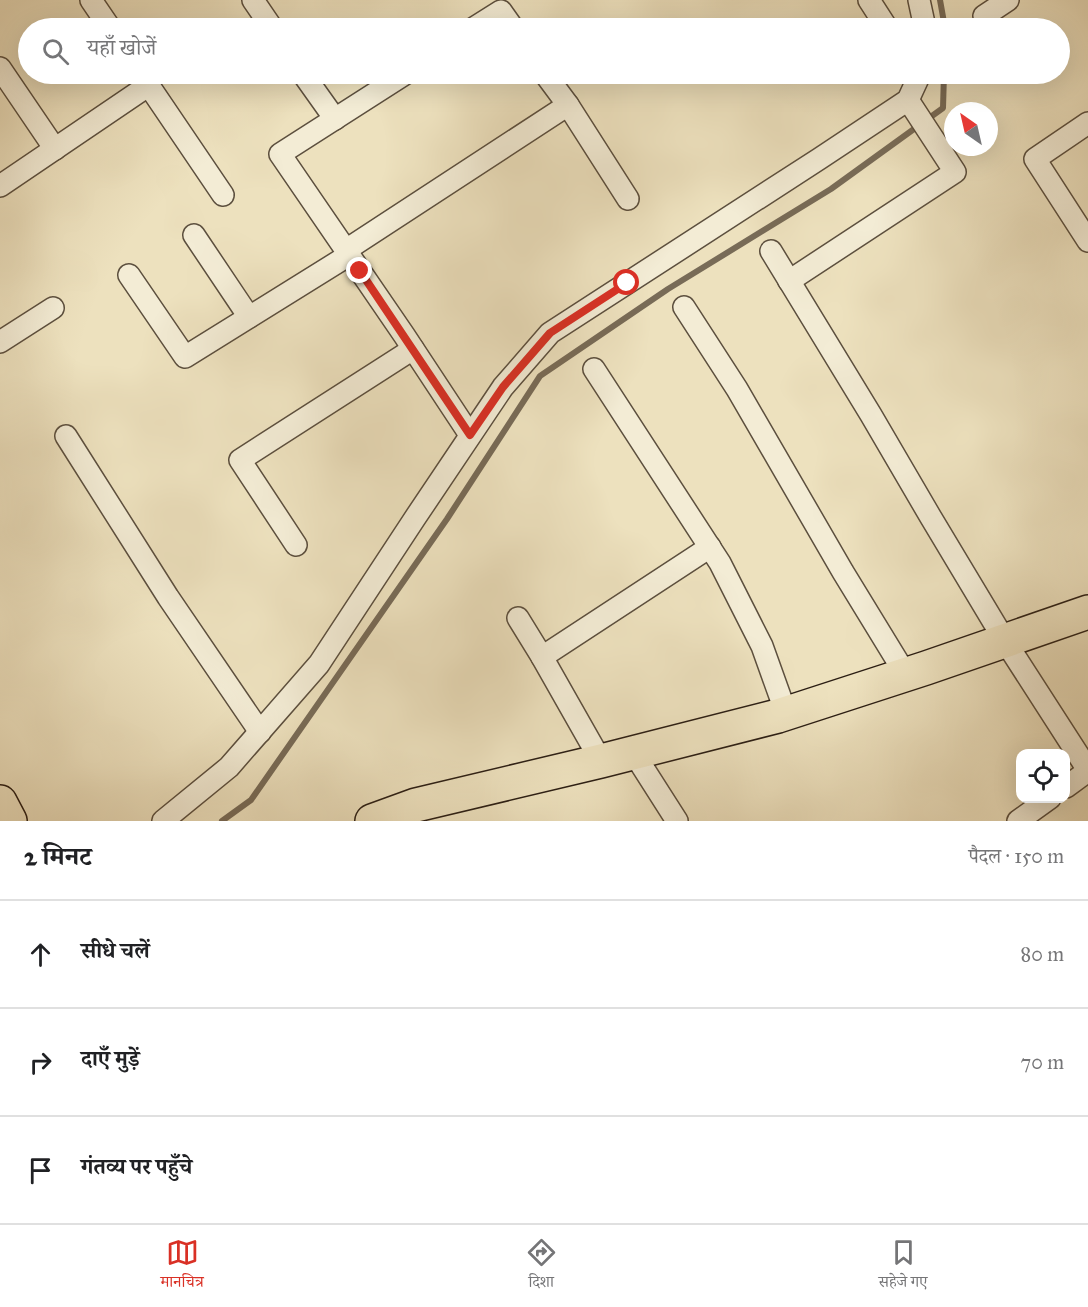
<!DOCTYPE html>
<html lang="hi">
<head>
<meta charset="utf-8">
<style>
	:root { --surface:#fff; --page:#f2f2f2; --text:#202124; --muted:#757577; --line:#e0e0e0; --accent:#d93025 }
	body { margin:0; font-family:"IM FELL Great Primer","Noto Serif Devanagari",serif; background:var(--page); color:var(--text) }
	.controls { position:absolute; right:18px; bottom:18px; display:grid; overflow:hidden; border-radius:12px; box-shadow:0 6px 24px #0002 }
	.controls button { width:54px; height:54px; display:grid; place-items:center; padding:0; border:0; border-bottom:2px solid var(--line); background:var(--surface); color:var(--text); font:30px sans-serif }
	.compass { position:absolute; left:944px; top:102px; width:54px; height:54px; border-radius:50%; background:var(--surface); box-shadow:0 6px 24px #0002; rotate:326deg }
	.stop { position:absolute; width:18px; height:18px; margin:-14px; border:4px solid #d93025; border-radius:50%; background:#fff }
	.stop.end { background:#d93025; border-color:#fff; box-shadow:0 2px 6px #0008 }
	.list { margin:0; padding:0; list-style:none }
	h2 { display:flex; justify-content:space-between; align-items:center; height:78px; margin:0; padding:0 24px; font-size:26px }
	h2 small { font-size:20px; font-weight:400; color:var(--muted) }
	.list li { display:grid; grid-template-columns:39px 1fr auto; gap:18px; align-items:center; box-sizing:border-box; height:108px; padding:0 24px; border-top:2px solid var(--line) }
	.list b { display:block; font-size:22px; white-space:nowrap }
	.list em { font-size:20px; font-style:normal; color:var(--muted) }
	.icon { flex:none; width:33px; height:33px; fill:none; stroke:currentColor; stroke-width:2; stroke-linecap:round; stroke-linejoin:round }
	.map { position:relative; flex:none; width:1088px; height:821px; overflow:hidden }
	.search { position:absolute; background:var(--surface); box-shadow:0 6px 24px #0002; left:18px; right:18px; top:18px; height:66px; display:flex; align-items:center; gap:15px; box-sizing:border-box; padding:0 21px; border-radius:33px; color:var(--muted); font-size:22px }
	.sheet { height:402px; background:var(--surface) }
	nav { display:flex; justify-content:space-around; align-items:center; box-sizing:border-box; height:84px; border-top:2px solid var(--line); background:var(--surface); font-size:16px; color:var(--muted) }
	nav a { display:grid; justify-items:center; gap:3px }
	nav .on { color:var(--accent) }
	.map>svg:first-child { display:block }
</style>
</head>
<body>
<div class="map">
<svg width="1088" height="821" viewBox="0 0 1088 821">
	<rect width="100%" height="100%" fill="#ede1be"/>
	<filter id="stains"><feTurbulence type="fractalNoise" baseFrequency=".00333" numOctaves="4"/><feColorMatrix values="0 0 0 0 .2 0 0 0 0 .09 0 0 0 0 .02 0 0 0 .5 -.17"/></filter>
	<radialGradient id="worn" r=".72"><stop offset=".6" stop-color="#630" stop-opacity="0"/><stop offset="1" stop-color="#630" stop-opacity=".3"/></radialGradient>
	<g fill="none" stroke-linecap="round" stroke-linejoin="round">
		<g stroke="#786b57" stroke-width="6">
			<polyline points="940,0 945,28"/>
			<polyline points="222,821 251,800 447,519 540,376 668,289 831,189 943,108 944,74"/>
		</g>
		<defs>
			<g id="street">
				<polyline points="91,0 110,28"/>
				<polyline points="253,0 272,28"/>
				<polyline points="869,0 887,28"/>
				<polyline points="919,0 925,28"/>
				<polyline points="984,16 1008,0"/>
				<polyline points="474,28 501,11 513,28"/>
				<polyline points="0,68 55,149"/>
				<polyline points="141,74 223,195"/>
				<polyline points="303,74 335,119"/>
				<polyline points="405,74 280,154 404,335 470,435"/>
				<polyline points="545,74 568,105 628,199"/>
				<polyline points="1088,123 1035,159 1088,241"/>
				<polyline points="0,186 149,85"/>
				<polyline points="194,235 249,317"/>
				<polyline points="346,250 568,105"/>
				<polyline points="771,251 871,415 930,516 1005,641 1088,770"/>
				<polyline points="129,275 185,357 349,255"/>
				<polyline points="789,281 955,172 908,100"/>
				<polyline points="684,307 737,389 843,572 906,675"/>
				<polyline points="0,342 53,308"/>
				<polyline points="594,369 720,563 762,646 786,713"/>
				<polyline points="66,436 168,597 260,732"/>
				<polyline points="296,545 240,460 413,349"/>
				<polyline points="518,618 542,657"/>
				<polyline points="633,752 677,821"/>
				<polyline points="601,761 542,657 710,547"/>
				<polyline points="1066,787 1088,771"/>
				<polyline points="163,821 229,767 319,664 415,518 503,387 550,333 819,159 908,100 920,74"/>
				<polyline points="1018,821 1050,798"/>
			</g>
			<g id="highway">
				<polyline points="0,802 10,821"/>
				<polyline points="372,821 416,805 601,761 778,716 926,668 1088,612"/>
			</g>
		</defs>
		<use href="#street" stroke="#5c4f3e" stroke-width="24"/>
		<use href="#highway" stroke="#2b1e14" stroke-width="36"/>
		<use href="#street" stroke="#f3ecd5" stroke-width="21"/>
		<use href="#highway" stroke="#ede1be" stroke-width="33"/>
	</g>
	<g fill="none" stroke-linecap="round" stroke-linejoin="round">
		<polyline stroke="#d93025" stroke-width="8" points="360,271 470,435 503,387 550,333 627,283"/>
	</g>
	<rect width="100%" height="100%" filter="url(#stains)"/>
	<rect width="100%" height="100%" fill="url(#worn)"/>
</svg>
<div class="controls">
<button><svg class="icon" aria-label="locate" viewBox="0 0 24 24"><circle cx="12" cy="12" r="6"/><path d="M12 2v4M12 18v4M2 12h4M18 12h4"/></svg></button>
</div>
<svg class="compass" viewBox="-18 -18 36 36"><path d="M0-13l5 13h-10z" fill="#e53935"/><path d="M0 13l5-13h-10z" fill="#757577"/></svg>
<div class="stop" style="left:627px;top:283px"></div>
<div class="stop end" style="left:360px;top:271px"></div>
<div class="search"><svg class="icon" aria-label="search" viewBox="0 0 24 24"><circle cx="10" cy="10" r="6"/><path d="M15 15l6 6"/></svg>यहाँ खोजें</div>
</div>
<section class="sheet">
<h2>2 मिनट<small>पैदल · 150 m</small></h2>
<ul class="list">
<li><svg class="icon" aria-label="ahead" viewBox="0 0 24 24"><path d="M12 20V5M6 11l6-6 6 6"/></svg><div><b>सीधे चलें</b></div><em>80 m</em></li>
<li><svg class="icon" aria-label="right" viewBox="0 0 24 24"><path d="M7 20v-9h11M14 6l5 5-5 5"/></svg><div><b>दाएँ मुड़ें</b></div><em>70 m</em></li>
<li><svg class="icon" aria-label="arrive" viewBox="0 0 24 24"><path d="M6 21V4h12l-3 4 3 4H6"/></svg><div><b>गंतव्य पर पहुँचे</b></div></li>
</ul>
</section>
<nav>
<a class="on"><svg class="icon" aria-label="map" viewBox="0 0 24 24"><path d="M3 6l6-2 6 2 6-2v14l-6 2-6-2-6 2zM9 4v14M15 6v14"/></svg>मानचित्र</a>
<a><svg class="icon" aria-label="directions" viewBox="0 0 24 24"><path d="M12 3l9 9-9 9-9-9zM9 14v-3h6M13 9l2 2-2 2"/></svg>दिशा</a>
<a><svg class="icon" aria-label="saved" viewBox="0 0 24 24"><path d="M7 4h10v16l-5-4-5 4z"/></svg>सहेजे गए</a>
</nav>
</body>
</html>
